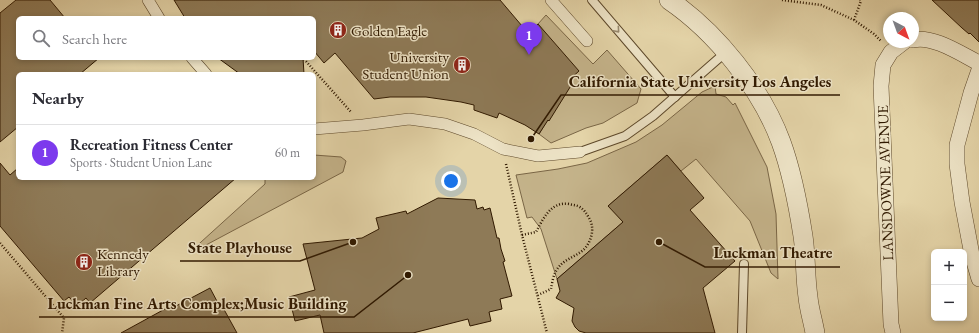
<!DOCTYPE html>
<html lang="en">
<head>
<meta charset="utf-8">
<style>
	:root { --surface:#fff; --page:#f2f2f3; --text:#2b2b33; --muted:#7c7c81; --line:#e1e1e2; --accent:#7c3aed }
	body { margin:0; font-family:"EB Garamond",serif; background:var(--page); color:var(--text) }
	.controls { position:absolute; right:12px; bottom:12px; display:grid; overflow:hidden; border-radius:6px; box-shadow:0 2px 6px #0003 }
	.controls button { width:36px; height:36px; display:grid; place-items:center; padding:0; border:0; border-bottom:1px solid var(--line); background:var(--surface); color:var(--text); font:20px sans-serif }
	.compass { position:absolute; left:883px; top:12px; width:36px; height:36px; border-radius:50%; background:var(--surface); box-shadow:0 2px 6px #0003; rotate:139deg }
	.you { position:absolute; left:451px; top:181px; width:14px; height:14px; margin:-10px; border:3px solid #fff; border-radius:50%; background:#1a73e8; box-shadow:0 0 0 6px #1a73e833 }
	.badge { display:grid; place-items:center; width:26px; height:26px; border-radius:50%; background:var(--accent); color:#fff; font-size:13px; font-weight:700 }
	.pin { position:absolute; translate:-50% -33px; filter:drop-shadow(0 1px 2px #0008) }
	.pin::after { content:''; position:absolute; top:21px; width:14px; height:12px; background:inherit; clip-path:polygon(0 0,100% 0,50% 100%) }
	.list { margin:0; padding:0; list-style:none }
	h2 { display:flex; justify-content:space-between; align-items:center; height:52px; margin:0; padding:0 16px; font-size:17px }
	h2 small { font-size:13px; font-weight:400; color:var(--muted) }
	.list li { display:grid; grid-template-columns:26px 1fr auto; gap:12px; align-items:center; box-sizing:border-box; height:56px; padding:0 16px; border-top:1px solid var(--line) }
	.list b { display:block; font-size:15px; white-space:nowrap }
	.list p { margin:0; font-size:13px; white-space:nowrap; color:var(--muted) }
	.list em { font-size:13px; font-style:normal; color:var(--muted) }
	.icon { flex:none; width:22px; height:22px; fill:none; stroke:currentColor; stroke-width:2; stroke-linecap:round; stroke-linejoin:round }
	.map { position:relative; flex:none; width:979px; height:333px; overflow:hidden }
	.search { position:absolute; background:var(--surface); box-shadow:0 2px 6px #0003; left:16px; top:16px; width:300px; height:44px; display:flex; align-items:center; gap:10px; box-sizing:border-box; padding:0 14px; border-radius:6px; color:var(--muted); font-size:15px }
	.panel { position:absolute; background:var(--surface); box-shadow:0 2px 6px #0003; left:16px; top:72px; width:300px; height:108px; border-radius:6px }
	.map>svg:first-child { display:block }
</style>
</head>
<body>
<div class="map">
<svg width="979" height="333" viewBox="0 0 979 333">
	<rect width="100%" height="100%" fill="#e4d4a8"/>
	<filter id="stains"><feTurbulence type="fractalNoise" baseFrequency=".005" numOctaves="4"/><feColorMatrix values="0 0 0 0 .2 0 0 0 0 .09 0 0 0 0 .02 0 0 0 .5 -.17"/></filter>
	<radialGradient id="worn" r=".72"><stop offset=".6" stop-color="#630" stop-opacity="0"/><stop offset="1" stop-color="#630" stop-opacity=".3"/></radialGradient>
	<g fill="#c5b48b" stroke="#7a6646">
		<polygon points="546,15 593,64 607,50 641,89 637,103 603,123 586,128 551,143 539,134 576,73 538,24"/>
		<polygon points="715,86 716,94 726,97 733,105 735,103 767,167 776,214 778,279 771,273 750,221 696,159 681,171 667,155 609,205 623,222 557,279 541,229 532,217 527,218 516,175 558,169 587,163 636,142 662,125 702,92"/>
		<polygon points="314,155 341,157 346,161 343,172 191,253 190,252 265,184 265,178 314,178"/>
	</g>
	<g fill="#8e7a57" stroke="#301900">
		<polygon points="16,0 50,0 65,18 18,18 18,58 99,58 80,74 18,74 18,127 0,142 0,13"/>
		<polygon points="174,0 500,0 528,33 538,24 579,71 569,80 572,84 549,121 548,120 539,134 525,125 499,113 497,118 474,110 474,105 461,102 426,97 390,97 374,99 335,53 324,63 314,51 314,18 185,18"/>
		<polygon points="932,0 979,0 979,42 970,33 969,34 962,28"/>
		<polygon points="218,58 303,58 304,74 240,74"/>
		<polygon points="667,155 704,198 690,210 735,261 703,288 715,333 586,333 579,331 575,327 572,321 574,308 556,298 560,291 557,279 623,222 608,206"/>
		<polygon points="0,163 10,175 18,168 18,178 236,178 90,303 86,298 77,306 69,297 64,301 0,226"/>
		<polygon points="438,198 475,200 477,209 483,207 484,210 490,208 497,238 499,238 501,249 505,261 503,262 512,296 500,299 502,309 489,312 491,321 470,326 468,319 413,333 324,333 320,315 295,321 289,297 315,290 303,244 362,238 379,229 376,218 406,211 407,214"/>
		<polygon points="210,288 219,305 221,304 237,333 121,333 174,304 176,306"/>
	</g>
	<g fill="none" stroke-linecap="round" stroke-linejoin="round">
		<defs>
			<g id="service">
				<polyline points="592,0 675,97"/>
				<polyline points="580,152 625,136 653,116 726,52"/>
				<polyline points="742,333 744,264"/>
			</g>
			<g id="pedestrian">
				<polyline points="148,0 159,18"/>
				<polyline points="551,0 587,41"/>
				<polyline points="192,58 206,74"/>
				<polyline points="314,129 363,125 409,119 445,124 474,134 503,149 538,156 580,152"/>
			</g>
			<g id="minor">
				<path d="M913,40C933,35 961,54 979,63"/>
				<polyline points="979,70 971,93 957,145 957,164 962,202 972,255 979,279"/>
				<polyline points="893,333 891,324 881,86 883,65 891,52 904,42"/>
			</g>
			<path id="tertiary" d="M669,0C716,32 761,88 781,142C792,172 798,204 803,236C806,256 805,277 808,297C809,309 813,321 815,333"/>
		</defs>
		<use href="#service" stroke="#5d482a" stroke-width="10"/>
		<use href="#pedestrian" stroke="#5d482a" stroke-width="12"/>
		<use href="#minor" stroke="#5d482a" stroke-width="16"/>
		<use href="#tertiary" stroke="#5d482a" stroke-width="20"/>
		<g stroke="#301900" stroke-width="2.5" stroke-dasharray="1 2" stroke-linecap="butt">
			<polyline points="782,0 821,5 854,20 874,34 881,41"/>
			<polyline points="854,20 861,1 860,0"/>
			<polyline points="304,59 351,112"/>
			<polyline points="506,164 522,235 547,333"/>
			<path d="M522,235L536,232C543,219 551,201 569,204C572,205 575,205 578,206C584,209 587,214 590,220C595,229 591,244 582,251C573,258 562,260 556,271C553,276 552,284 551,289L538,295"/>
			<polyline points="0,243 64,318 62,333"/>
		</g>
		<use href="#service" stroke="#ede3c6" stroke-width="8"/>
		<use href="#pedestrian" stroke="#ede3c6" stroke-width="11"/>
		<use href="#minor" stroke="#ede3c6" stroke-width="15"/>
		<use href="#tertiary" stroke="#ede3c6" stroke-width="19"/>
	</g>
	<defs><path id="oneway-chevron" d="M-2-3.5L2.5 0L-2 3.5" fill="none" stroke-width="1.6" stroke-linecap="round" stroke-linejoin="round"/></defs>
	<use stroke="#98886d" href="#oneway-chevron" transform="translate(617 30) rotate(49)"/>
	<defs>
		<symbol id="building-disc" viewBox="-11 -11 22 22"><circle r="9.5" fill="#8f2418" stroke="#ede3c6"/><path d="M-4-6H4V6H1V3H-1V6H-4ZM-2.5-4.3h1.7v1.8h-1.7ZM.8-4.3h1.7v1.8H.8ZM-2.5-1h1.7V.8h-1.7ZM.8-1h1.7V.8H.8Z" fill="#fff"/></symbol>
	</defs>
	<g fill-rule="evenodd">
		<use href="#building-disc" x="328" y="20" width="20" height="20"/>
		<use href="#building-disc" x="452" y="55" width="20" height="20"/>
		<use href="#building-disc" x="74" y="252" width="20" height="20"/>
	</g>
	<g text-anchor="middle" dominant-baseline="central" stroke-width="3" stroke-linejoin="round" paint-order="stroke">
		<g font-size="15" fill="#301900" stroke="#ede3c6" text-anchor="start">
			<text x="351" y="30">Golden Eagle</text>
			<text x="449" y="56" text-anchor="end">University<tspan x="449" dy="17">Student Union</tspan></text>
			<text x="97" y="253">Kennedy<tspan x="97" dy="17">Library</tspan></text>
		</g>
		<g font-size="15" fill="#301900" stroke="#ede3c6">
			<text transform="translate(885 183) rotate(-92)">LANSDOWNE AVENUE</text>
		</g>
	</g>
	<path fill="none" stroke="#301900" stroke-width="1.5" d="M531 139L561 95H840M353 242L300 261H180M659 242L705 267H840M408 275L354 317H39"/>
	<g fill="#301900" stroke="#ede3c6" stroke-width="1.5">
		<circle cx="531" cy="139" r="4"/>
		<circle cx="353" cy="242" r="4"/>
		<circle cx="659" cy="242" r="4"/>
		<circle cx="408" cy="275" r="4"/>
	</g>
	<g font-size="16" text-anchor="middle" font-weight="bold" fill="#301900" stroke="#ede3c6" stroke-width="3" stroke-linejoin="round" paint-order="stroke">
		<text x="700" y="87">California State University Los Angeles</text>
		<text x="240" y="253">State Playhouse</text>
		<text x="773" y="258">Luckman Theatre</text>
		<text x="197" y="309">Luckman Fine Arts Complex;Music Building</text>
	</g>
	<rect width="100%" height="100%" filter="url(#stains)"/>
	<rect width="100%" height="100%" fill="url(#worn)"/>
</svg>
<div class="controls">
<button>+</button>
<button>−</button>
</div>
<svg class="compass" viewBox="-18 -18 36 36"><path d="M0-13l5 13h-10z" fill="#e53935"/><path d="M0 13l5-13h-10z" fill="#7c7c81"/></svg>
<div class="you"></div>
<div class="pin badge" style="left:529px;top:55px">1</div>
<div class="search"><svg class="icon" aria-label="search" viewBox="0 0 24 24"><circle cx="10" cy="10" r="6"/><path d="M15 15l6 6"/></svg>Search here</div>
<section class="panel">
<h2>Nearby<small></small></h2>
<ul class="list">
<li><span class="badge">1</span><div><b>Recreation Fitness Center</b><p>Sports · Student Union Lane</p></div><em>60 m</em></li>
</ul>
</section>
</div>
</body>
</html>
